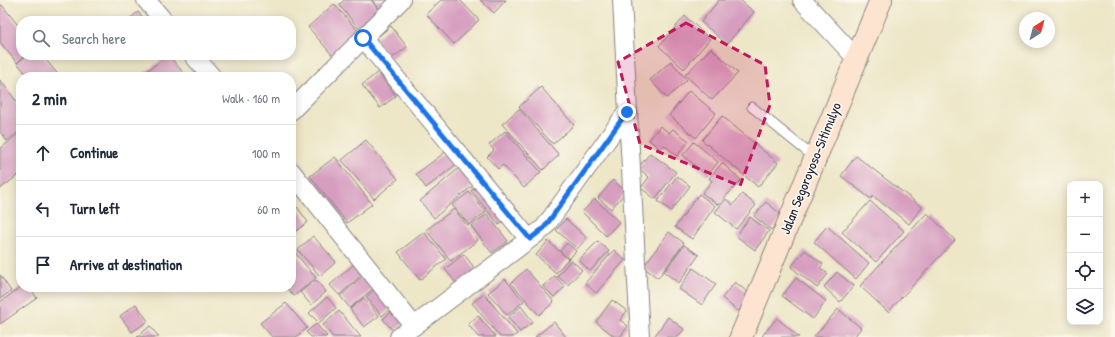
<!DOCTYPE html>
<html lang="en">
<head>
<meta charset="utf-8">
<style>
	:root { --surface:#fff; --page:#f6f6f7; --text:#1f2937; --muted:#747a83; --line:#e0e1e3 }
	body { margin:0; font-family:"Patrick Hand",sans-serif; background:var(--page); color:var(--text) }
	.controls { position:absolute; right:12px; bottom:12px; display:grid; overflow:hidden; border-radius:8px; box-shadow:0 2px 10px #0003 }
	.controls button { width:36px; height:36px; display:grid; place-items:center; padding:0; border:0; border-bottom:1px solid var(--line); background:var(--surface); color:var(--text); font:20px sans-serif }
	.compass { position:absolute; left:1019px; top:12px; width:36px; height:36px; border-radius:50%; background:var(--surface); box-shadow:0 2px 10px #0003; rotate:36deg }
	.stop { position:absolute; width:12px; height:12px; margin:-9px; border:3px solid #1a73e8; border-radius:50%; background:#fff }
	.stop.end { background:#1a73e8; border-color:#fff; box-shadow:0 1px 4px #0008 }
	.list { margin:0; padding:0; list-style:none }
	h2 { display:flex; justify-content:space-between; align-items:center; height:52px; margin:0; padding:0 16px; font-size:17px }
	h2 small { font-size:13px; font-weight:400; color:var(--muted) }
	.list li { display:grid; grid-template-columns:26px 1fr auto; gap:12px; align-items:center; box-sizing:border-box; height:56px; padding:0 16px; border-top:1px solid var(--line) }
	.list b { display:block; font-size:15px; white-space:nowrap }
	.list em { font-size:13px; font-style:normal; color:var(--muted) }
	.icon { flex:none; width:22px; height:22px; fill:none; stroke:currentColor; stroke-width:2; stroke-linecap:round; stroke-linejoin:round }
	.map { position:relative; flex:none; width:1115px; height:337px; overflow:hidden }
	.search { position:absolute; background:var(--surface); box-shadow:0 2px 10px #0003; left:16px; top:16px; width:280px; height:44px; display:flex; align-items:center; gap:10px; box-sizing:border-box; padding:0 14px; border-radius:16px; color:var(--muted); font-size:15px }
	.panel { position:absolute; background:var(--surface); box-shadow:0 2px 10px #0003; left:16px; top:72px; width:280px; height:220px; border-radius:16px }
	.map>svg:first-child { display:block }
</style>
</head>
<body>
<div class="map">
<svg width="1115" height="337" viewBox="0 0 1115 337">
	<rect width="100%" height="100%" fill="#fbf7ec"/>
	<filter id="ink" filterUnits="userSpaceOnUse"><feTurbulence type="fractalNoise" baseFrequency=".025" numOctaves="2"/><feDisplacementMap in="SourceGraphic" scale="8" xChannelSelector="R" yChannelSelector="G"/><feConvolveMatrix kernelMatrix="1 2 1 2 8 2 1 2 1" color-interpolation-filters="sRGB"/></filter>
	<filter id="wash" filterUnits="userSpaceOnUse"><feTurbulence type="fractalNoise" baseFrequency=".012" numOctaves="4" result="noise"/><feDisplacementMap in="SourceGraphic" scale="16" xChannelSelector="R" yChannelSelector="G"/><feGaussianBlur stdDeviation="0.9" result="paint"/><feColorMatrix in="noise" values="0 0 0 0 0 0 0 0 0 0 0 0 0 0 0 0 0 1.4 0 .05"/><feComposite in="paint" operator="in"/></filter>
	<g filter="url(#wash)">
		<rect width="100%" height="100%" fill="#ede6c7"/>
		<g id="blocks">
			<g fill="#d69dbf">
				<polygon points="344,0 371,0 381,13 360,30 339,5"/>
				<polygon points="372,0 388,0 392,4 382,12"/>
				<polygon points="441,0 460,0 479,20 454,44 426,14"/>
				<polygon points="480,0 506,0 494,13"/>
				<polygon points="719,0 740,0 754,12 727,44 701,22"/>
				<polygon points="334,4 360,33 333,56 308,27"/>
				<polygon points="2,5 21,29 21,55 26,55 17,63 0,42 0,6"/>
				<polygon points="138,12 146,21 129,21 128,20"/>
				<polygon points="685,16 710,39 684,69 659,46"/>
				<polygon points="391,26 407,47 391,59 375,39"/>
				<polygon points="711,48 738,73 712,100 685,75"/>
				<polygon points="27,55 42,55 60,77 29,77 17,63"/>
				<polygon points="168,55 187,77 139,77"/>
				<polygon points="671,61 687,80 667,98 650,80"/>
				<polygon points="378,72 396,96 380,108 362,85"/>
				<polygon points="0,80 21,107 21,130 7,141 0,132"/>
				<polygon points="541,87 574,125 553,144 519,107"/>
				<polygon points="689,91 716,113 696,138 669,115"/>
				<polygon points="519,109 559,155 543,170 502,124"/>
				<polygon points="722,116 778,163 758,187 702,140"/>
				<polygon points="660,126 669,133 673,129 689,141 677,156 664,145 660,149 649,140"/>
				<polygon points="505,131 541,172 524,188 503,165 498,169 487,157 494,150 489,145"/>
				<polygon points="21,132 21,173 0,189 0,149"/>
				<polygon points="366,140 398,179 374,199 342,160"/>
				<polygon points="694,142 718,162 707,176 683,155"/>
				<polygon points="448,150 458,163 426,188 416,174"/>
				<polygon points="650,153 676,172 655,199 641,188 649,177 638,168"/>
				<polygon points="856,156 922,207 909,224 873,196 871,199 841,176"/>
				<polygon points="335,157 372,204 347,223 310,176"/>
				<polygon points="722,163 741,180 718,205 702,193 712,181 709,178"/>
				<polygon points="464,164 478,181 434,218 420,201"/>
				<polygon points="677,176 690,186 671,211 658,201"/>
				<polygon points="613,180 626,192 611,209 598,198"/>
				<polygon points="482,183 509,217 499,225 471,191"/>
				<polygon points="469,192 486,212 469,225 452,205"/>
				<polygon points="699,194 715,206 692,239 675,227"/>
				<polygon points="742,194 756,205 736,229 715,212 726,199 733,205"/>
				<polygon points="595,199 619,222 606,236 582,212"/>
				<polygon points="870,201 904,231 876,262 842,232"/>
				<polygon points="766,202 783,216 771,230 754,216"/>
				<polygon points="297,207 308,222 291,235 291,212"/>
				<polygon points="454,209 478,240 451,261 426,230"/>
				<polygon points="927,213 955,240 888,312 860,286"/>
				<polygon points="487,214 508,241 492,253 471,226"/>
				<polygon points="750,217 769,231 755,250 736,236"/>
				<polygon points="566,219 587,238 577,249 556,230"/>
				<polygon points="827,226 869,263 856,279 814,242"/>
				<polygon points="424,232 446,259 420,280 398,252"/>
				<polygon points="669,232 684,243 658,278 643,267"/>
				<polygon points="313,236 336,262 320,276 298,250"/>
				<polygon points="548,241 568,259 556,273 536,255"/>
				<polygon points="598,241 609,251 590,271 579,260"/>
				<polygon points="567,243 576,251 569,259 560,251"/>
				<polygon points="684,245 699,255 679,283 664,272"/>
				<polygon points="291,248 316,278 294,296 286,287 291,287"/>
				<polygon points="614,250 625,260 596,293 585,283"/>
				<polygon points="805,250 823,264 820,268 828,274 817,288 791,267"/>
				<polygon points="464,254 478,273 459,287 445,269"/>
				<polygon points="571,260 582,270 568,285 557,276"/>
				<polygon points="355,263 364,273 339,295 330,285"/>
				<polygon points="693,268 716,284 702,305 679,289"/>
				<polygon points="526,269 554,302 539,315 511,283"/>
				<polygon points="837,272 854,286 840,302 824,287"/>
				<polygon points="0,275 11,291 0,299"/>
				<polygon points="364,275 375,287 350,308 340,296"/>
				<polygon points="555,276 565,287 554,297 543,286"/>
				<polygon points="796,278 826,301 813,319 782,296"/>
				<polygon points="505,279 524,301 507,315 488,293"/>
				<polygon points="316,280 326,292 311,305 300,292"/>
				<polygon points="735,282 751,295 738,311 722,298"/>
				<polygon points="21,287 29,287 37,298 0,324 0,302"/>
				<polygon points="377,287 393,306 382,316 366,297"/>
				<polygon points="484,294 517,334 513,337 500,337 472,303"/>
				<polygon points="327,297 336,308 319,323 309,313"/>
				<polygon points="364,298 379,316 364,327 350,309"/>
				<polygon points="612,300 627,311 620,320 628,326 620,337 615,337 596,322"/>
				<polygon points="286,303 307,328 296,337 272,337 260,323"/>
				<polygon points="136,304 148,321 132,332 120,316"/>
				<polygon points="521,306 533,322 520,332 508,317"/>
				<polygon points="396,307 407,320 394,332 383,319"/>
				<polygon points="838,309 861,328 854,337 814,337"/>
				<polygon points="339,311 361,337 333,337 323,325"/>
				<polygon points="478,316 496,337 478,337 468,324"/>
				<polygon points="668,317 684,329 678,337 654,337"/>
				<polygon points="777,318 799,337 764,337 762,336"/>
				<polygon points="554,322 566,337 535,337"/>
				<polygon points="316,324 327,336 326,337 311,337 306,332"/>
				<polygon points="150,326 159,337 137,337"/>
			</g>
		</g>
	</g>
	<g filter="url(#ink)">
		<use href="#blocks" fill-opacity="0" stroke="#888481" stroke-width="1"/>
		<g fill="none" stroke-linecap="round" stroke-linejoin="round">
			<defs>
				<polyline id="lane" points="752,107 815,158"/>
				<g id="street">
					<polyline points="146,0 164,21"/>
					<polyline points="622,0 640,337"/>
					<polyline points="802,0 856,58"/>
					<polyline points="363,38 529,239"/>
					<polyline points="193,55 212,77"/>
					<polyline points="291,111 401,0"/>
					<polyline points="291,171 414,326 544,228 627,112"/>
					<polyline points="399,337 414,326"/>
				</g>
				<polyline id="secondary" points="741,337 881,0"/>
			</defs>
			<use href="#lane" stroke="#888481" stroke-width="11"/>
			<use href="#street" stroke="#888481" stroke-width="20"/>
			<use href="#secondary" stroke="#888481" stroke-width="24"/>
			<use href="#lane" stroke="#fff" stroke-width="9"/>
			<use href="#street" stroke="#fff" stroke-width="18"/>
			<use href="#secondary" stroke="#fde4d0" stroke-width="22"/>
		</g>
	</g>
	<g fill="none" stroke-linecap="round" stroke-linejoin="round" filter="url(#ink)">
		<polyline stroke="#1a73e8" stroke-width="5" points="363,38 530,239 544,228 627,112"/>
	</g>
	<path fill="#c2185b" fill-opacity="0.2" stroke="#c2185b" stroke-width="3" stroke-dasharray="8 5" stroke-linejoin="round" d="M686,23L765,65L770,105L740,186L640,144L618,62Z"/>
	<g text-anchor="middle" dominant-baseline="central" stroke-width="3.5" stroke-linejoin="round" paint-order="stroke">
		<g font-size="14" fill="#22223b" stroke="#fbf7ec">
			<text transform="translate(810 168) rotate(-68)">Jalan Segoroyoso-Sitimulyo</text>
		</g>
	</g>
</svg>
<div class="controls">
<button>+</button>
<button>−</button>
<button><svg class="icon" aria-label="locate" viewBox="0 0 24 24"><circle cx="12" cy="12" r="6"/><path d="M12 2v4M12 18v4M2 12h4M18 12h4"/></svg></button>
<button><svg class="icon" aria-label="layers" viewBox="0 0 24 24"><path d="M12 4l9 5-9 5-9-5zM3 14l9 5 9-5"/></svg></button>
</div>
<svg class="compass" viewBox="-18 -18 36 36"><path d="M0-13l5 13h-10z" fill="#e53935"/><path d="M0 13l5-13h-10z" fill="#747a83"/></svg>
<div class="stop" style="left:363px;top:38px"></div>
<div class="stop end" style="left:627px;top:112px"></div>
<div class="search"><svg class="icon" aria-label="search" viewBox="0 0 24 24"><circle cx="10" cy="10" r="6"/><path d="M15 15l6 6"/></svg>Search here</div>
<section class="panel">
<h2>2 min<small>Walk · 160 m</small></h2>
<ul class="list">
<li><svg class="icon" aria-label="ahead" viewBox="0 0 24 24"><path d="M12 20V5M6 11l6-6 6 6"/></svg><div><b>Continue</b></div><em>100 m</em></li>
<li><svg class="icon" aria-label="left" viewBox="0 0 24 24"><path d="M17 20v-9H6M10 6l-5 5 5 5"/></svg><div><b>Turn left</b></div><em>60 m</em></li>
<li><svg class="icon" aria-label="arrive" viewBox="0 0 24 24"><path d="M6 21V4h12l-3 4 3 4H6"/></svg><div><b>Arrive at destination</b></div></li>
</ul>
</section>
</div>
</body>
</html>
